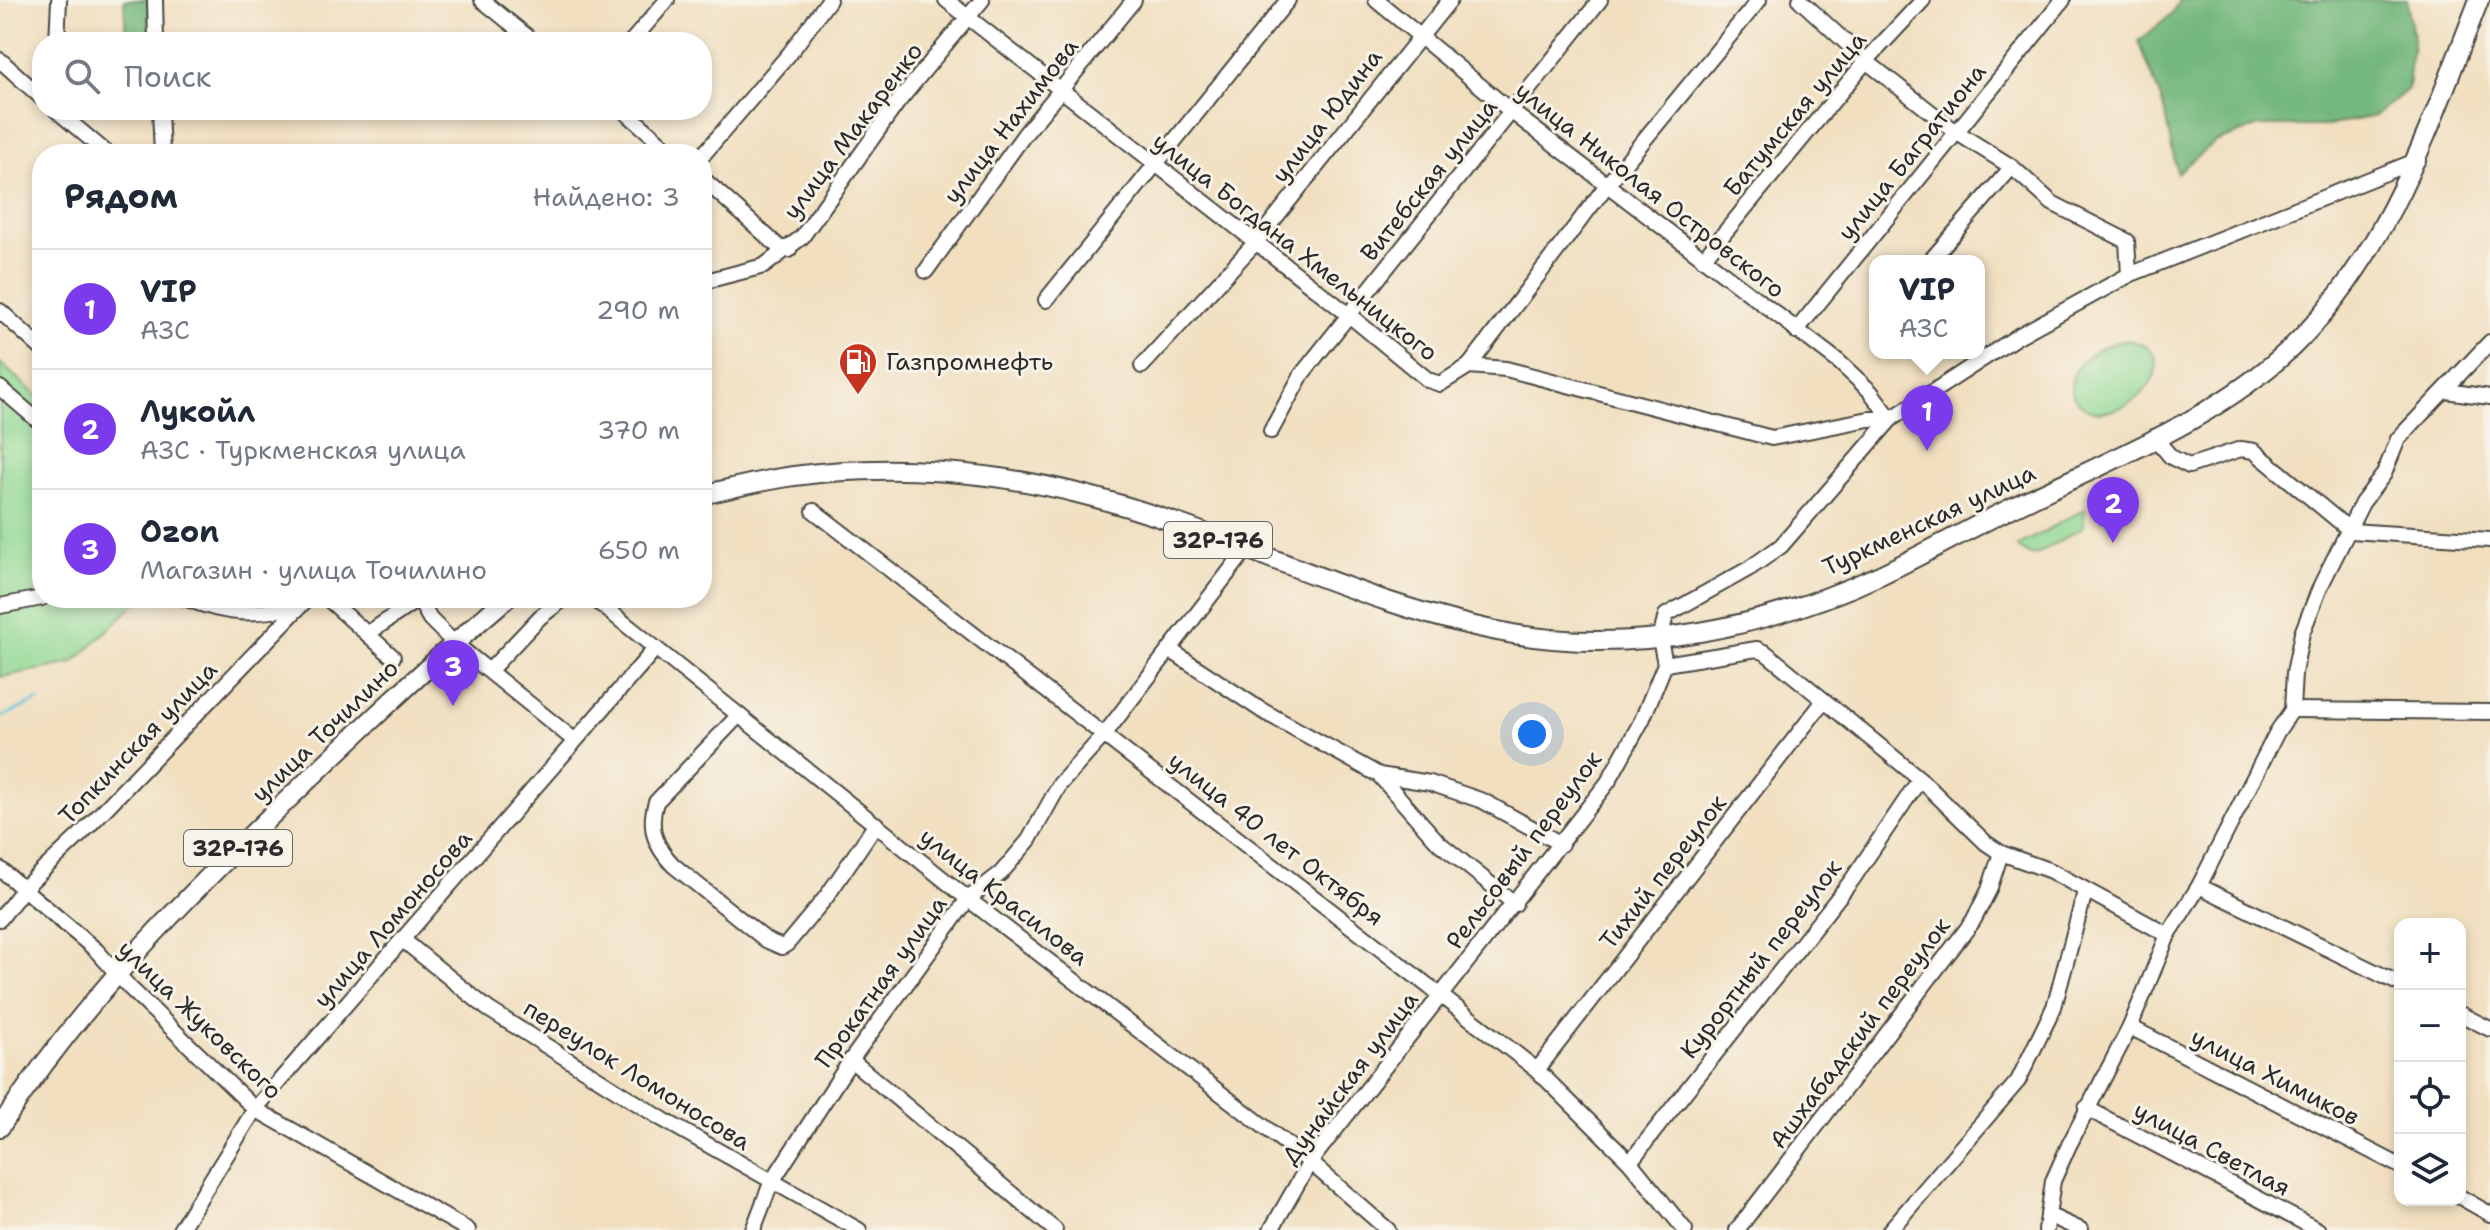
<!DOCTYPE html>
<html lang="ru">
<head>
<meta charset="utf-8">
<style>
	:root { --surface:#fff; --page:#f2f2f3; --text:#1f2937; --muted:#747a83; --line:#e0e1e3; --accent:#7c3aed }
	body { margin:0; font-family:"Shantell Sans",sans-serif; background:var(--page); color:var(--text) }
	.controls { position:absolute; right:24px; bottom:24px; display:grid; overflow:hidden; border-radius:16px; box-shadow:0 4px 12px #0003 }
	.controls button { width:72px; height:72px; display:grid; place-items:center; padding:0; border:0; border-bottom:2px solid var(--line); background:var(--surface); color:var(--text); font:40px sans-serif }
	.you { position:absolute; left:1532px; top:734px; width:28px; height:28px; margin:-20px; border:6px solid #fff; border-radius:50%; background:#1a73e8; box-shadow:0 0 0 12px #1a73e833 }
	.badge { display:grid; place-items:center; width:52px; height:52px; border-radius:50%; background:var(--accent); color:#fff; font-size:26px; font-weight:700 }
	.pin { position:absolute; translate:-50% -66px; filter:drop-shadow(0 2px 4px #0008) }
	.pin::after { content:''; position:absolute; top:42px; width:28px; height:24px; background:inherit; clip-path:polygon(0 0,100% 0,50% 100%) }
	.popup { position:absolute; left:1869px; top:255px; width:116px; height:104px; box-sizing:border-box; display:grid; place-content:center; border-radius:16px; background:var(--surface); filter:drop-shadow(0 2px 6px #0005); font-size:26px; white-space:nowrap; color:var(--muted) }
	.popup b { font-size:30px; color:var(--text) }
	.popup::after { content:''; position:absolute; left:50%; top:100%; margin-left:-16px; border:16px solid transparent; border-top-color:var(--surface) }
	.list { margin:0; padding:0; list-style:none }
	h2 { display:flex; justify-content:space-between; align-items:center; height:104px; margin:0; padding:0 32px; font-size:34px }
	h2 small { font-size:26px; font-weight:400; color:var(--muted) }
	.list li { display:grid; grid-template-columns:52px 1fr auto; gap:24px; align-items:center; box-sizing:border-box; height:120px; padding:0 32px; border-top:2px solid var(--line) }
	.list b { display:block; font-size:30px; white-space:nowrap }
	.list p { margin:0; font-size:26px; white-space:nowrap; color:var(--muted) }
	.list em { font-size:26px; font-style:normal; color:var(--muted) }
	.icon { flex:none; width:44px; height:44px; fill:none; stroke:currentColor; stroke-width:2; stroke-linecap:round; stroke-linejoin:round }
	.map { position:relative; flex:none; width:2490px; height:1230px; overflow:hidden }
	.search { position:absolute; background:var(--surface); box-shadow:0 4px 12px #0003; left:32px; top:32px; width:680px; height:88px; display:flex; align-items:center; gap:20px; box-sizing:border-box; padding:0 28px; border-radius:32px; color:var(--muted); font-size:30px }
	.panel { position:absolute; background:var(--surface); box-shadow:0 4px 12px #0003; left:32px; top:144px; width:680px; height:464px; border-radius:32px }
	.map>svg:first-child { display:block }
</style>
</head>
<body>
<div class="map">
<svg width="2490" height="1230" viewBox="0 0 2490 1230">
	<rect width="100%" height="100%" fill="#f7f3e8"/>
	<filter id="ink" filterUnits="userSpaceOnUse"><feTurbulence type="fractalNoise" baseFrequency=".0125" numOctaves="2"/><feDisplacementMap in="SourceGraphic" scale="16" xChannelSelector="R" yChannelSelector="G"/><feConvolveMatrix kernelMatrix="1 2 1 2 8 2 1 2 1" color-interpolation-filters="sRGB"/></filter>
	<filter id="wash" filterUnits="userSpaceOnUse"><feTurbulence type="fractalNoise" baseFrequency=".006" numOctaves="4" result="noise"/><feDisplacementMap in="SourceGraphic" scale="32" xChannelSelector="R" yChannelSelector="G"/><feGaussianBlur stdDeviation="1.8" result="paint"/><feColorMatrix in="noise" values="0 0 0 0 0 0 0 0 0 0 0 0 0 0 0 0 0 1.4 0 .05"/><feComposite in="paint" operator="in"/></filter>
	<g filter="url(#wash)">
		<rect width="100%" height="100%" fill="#f1dfc0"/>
		<g fill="#90d893" stroke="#5e825f" stroke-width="2">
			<path d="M2126,340C2208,354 2101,454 2071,391C2070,361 2100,345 2126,340Z"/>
			<polygon points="0,363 42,400 42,598 141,598 73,663 0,677"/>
			<polygon points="2085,509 2083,527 2037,554 2030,555 2017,546"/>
		</g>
		<g fill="#74b87d" stroke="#507254" stroke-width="2">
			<polygon points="124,0 149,0 150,42 126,42"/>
			<polygon points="2179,0 2407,0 2413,38 2408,89 2375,116 2326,126 2259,126 2215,142 2177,173 2163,105 2139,41 2172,14"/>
		</g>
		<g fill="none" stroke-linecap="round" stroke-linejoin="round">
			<polyline stroke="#60c5dd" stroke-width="3" points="0,718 39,700"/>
		</g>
	</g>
	<g filter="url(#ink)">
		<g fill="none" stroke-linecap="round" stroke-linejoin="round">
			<defs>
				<g id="minor">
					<polyline points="155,0 156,42"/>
					<polyline points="482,0 534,42"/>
					<polyline points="946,0 1349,315 1428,380 1440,384 1469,366 1506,369 1772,438 1869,419 1891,419"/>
					<polyline points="1376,0 1512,112 1839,362 1870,391 1891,419"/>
					<polyline points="1800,0 1866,61 1956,132 2012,167 2052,203 2127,241 2129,275"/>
					<polyline points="57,42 59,0"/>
					<polyline points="631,42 667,0"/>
					<polyline points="0,60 42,98"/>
					<polyline points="56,110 108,154"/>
					<polyline points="160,110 162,154"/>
					<polyline points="623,110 674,154"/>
					<polyline points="702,156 790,53 829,0"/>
					<polyline points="702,178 779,247 789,250"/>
					<polyline points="1703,259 1866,61 1923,0"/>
					<polyline points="1930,261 2012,167"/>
					<polyline points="926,271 1024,135 1134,0"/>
					<polyline points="702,282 764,266 802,237 898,102 982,0"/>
					<polyline points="1046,300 1288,0"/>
					<polyline points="0,311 42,349"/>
					<polyline points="1796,331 2063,0"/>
					<polyline points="1142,366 1255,243 1450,0"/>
					<polyline points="1469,366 1607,185 1759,0"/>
					<polyline points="0,388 42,424"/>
					<polyline points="2446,391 2490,397"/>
					<polyline points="1271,431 1302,374 1600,0"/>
					<polyline points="2154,437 2171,457 2189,466 2241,449 2254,451 2351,531 2490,540"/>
					<polyline points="814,511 1537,1070 1630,1162 1685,1230"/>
					<path d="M184,598C229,616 252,615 298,607"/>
					<polyline points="327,598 393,657"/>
					<polyline points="593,598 968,899 1310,1162 1388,1230"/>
					<polyline points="419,600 430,619 453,642 574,740"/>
					<polyline points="0,606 42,598"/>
					<polyline points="370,632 420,598"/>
					<polyline points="1170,650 1261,710 1379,775 1430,783 1483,801 1561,844"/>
					<polyline points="1665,664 1757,649 1766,653 1920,779 1986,843 2001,853 2051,871 2168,935"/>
					<polyline points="490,670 540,617 565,598"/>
					<polyline points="2292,710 2490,712"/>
					<path d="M739,715L656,802C648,828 655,846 673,865L766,940L782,947L787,944L827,896L876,824"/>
					<polyline points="1379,775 1438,842 1515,904"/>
					<polyline points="0,869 96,950 130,988 255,1109 468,1230"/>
					<polyline points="2199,886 2400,984"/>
					<polyline points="0,919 25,887 80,835 308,598"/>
					<polyline points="403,940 488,1009 662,1119 859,1230"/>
					<polyline points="2460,1014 2490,1029"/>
					<polyline points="2130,1027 2400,1166"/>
					<polyline points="851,1060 1055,1230"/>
					<polyline points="1537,1070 1823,702"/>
					<polyline points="2086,1108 2318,1230"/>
					<polyline points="1630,1162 1852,880 1920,779"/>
					<polyline points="2460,1197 2490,1214"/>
					<polyline points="2048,1215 2081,1230"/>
					<polyline points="180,1230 255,1109 655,649"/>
					<polyline points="753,1230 771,1183 851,1060 968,899 1001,873 1029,840 1060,784 1104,735 1245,551"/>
					<polyline points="1271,1230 1310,1162 1608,782 1642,720 1665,664 1660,639 1666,615 1750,568 1781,546 1891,419 2018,336 2129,275 2418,160"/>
					<polyline points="1737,1230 1973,921 1989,890 2001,853"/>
					<polyline points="1890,1230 2018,1081 2054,1007 2085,892"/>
					<polyline points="2046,1230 2053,1181 2069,1145 2130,1027 2168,935 2199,886 2277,732 2292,710 2294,673 2302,633 2321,585 2362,503 2384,474 2398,439 2490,342"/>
				</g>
				<g id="major">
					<path d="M702,495C733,488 763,480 794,476C890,463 992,471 1085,495C1231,532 1364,608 1513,634C1636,655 1768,627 1880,575C1931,551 1979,523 2030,499C2118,457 2220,416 2292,347C2390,252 2430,124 2479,0"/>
					<path d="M0,1127C78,1007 177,906 279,808C354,736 428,665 507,598"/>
				</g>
			</defs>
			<use href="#minor" stroke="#494641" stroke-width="18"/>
			<use href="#major" stroke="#494641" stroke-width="22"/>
			<use href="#minor" stroke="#fff" stroke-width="14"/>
			<use href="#major" stroke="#fff" stroke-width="18"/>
		</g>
	</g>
	<defs>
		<symbol id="fuel-pin" viewBox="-11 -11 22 30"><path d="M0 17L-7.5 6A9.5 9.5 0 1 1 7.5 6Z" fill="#c8321e" stroke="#f7f3e8"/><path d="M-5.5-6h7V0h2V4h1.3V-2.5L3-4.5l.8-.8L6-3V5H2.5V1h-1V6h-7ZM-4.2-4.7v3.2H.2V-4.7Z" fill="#fff"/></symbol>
	</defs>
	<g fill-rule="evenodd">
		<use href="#fuel-pin" x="836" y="340" width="44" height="60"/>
	</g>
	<g text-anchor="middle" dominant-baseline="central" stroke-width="6" stroke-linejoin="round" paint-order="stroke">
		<g fill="#f7f3e8" stroke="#686764" stroke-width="2">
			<rect x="1164" y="522" width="108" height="36" rx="6"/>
			<rect x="184" y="830" width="108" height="36" rx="6"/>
		</g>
		<g font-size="22" font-weight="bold" fill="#2b2b2b">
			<text x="1218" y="540">32Р-176</text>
			<text x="238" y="848">32Р-176</text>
		</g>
		<g font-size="24" fill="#2b2b2b" stroke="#f7f3e8">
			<text transform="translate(1795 114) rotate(-50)">Батумская улица</text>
			<text transform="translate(1327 116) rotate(-52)">улица Юдина</text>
			<text transform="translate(1011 121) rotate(-52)">улица Нахимова</text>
			<text transform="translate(853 131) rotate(-53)">улица Макаренко</text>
			<text transform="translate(1912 152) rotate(-51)">улица Багратиона</text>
			<text transform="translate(1429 180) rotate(-51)">Витебская улица</text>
			<text transform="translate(1650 190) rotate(38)">улица Николая Островского</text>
			<text transform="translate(1295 247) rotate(38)">улица Богдана Хмельницкого</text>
			<text transform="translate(1929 520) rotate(-25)">Туркменская улица</text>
			<text transform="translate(325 731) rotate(-44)">улица Точилино</text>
			<text transform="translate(138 743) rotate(-46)">Топкинская улица</text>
			<text transform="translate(1276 839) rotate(38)">улица 40 лет Октября</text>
			<text transform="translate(1524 850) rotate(-53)">Рельсовый переулок</text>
			<text transform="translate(1663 872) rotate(-52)">Тихий переулок</text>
			<text transform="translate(1004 897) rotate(38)">улица Красилова</text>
			<text transform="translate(393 919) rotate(-49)">улица Ломоносова</text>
			<text transform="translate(1761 959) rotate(-52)">Курортный переулок</text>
			<text transform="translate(881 982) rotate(-54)">Прокатная улица</text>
			<text transform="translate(200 1020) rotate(44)">улица Жуковского</text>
			<text transform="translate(1860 1033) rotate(-53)">Ашхабадский переулок</text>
			<text transform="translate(637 1075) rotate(32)">переулок Ломоносова</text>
			<text transform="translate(2275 1077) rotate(27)">улица Химиков</text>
			<text transform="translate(1350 1078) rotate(-53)">Дунайская улица</text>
			<text transform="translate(2212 1149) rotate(28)">улица Светлая</text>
		</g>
		<g font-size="24" fill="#2b2b2b" stroke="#f7f3e8" text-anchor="start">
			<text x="886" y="362">Газпромнефть</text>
		</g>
	</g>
</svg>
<div class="controls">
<button>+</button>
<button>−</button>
<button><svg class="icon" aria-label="locate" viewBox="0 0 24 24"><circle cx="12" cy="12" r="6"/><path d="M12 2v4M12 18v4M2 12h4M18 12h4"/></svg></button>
<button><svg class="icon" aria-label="layers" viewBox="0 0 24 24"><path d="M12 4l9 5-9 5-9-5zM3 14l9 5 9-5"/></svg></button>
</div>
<div class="you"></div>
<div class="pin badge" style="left:1927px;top:451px">1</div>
<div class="popup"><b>VIP</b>АЗС</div>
<div class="pin badge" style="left:2113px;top:543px">2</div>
<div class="pin badge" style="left:453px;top:706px">3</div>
<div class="search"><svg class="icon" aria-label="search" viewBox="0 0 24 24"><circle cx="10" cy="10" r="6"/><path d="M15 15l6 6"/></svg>Поиск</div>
<section class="panel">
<h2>Рядом<small>Найдено: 3</small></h2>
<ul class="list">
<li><span class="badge">1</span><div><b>VIP</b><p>АЗС</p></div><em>290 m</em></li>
<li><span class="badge">2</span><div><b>Лукойл</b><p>АЗС · Туркменская улица</p></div><em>370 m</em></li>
<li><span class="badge">3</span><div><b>Ozon</b><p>Магазин · улица Точилино</p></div><em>650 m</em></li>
</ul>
</section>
</div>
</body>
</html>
